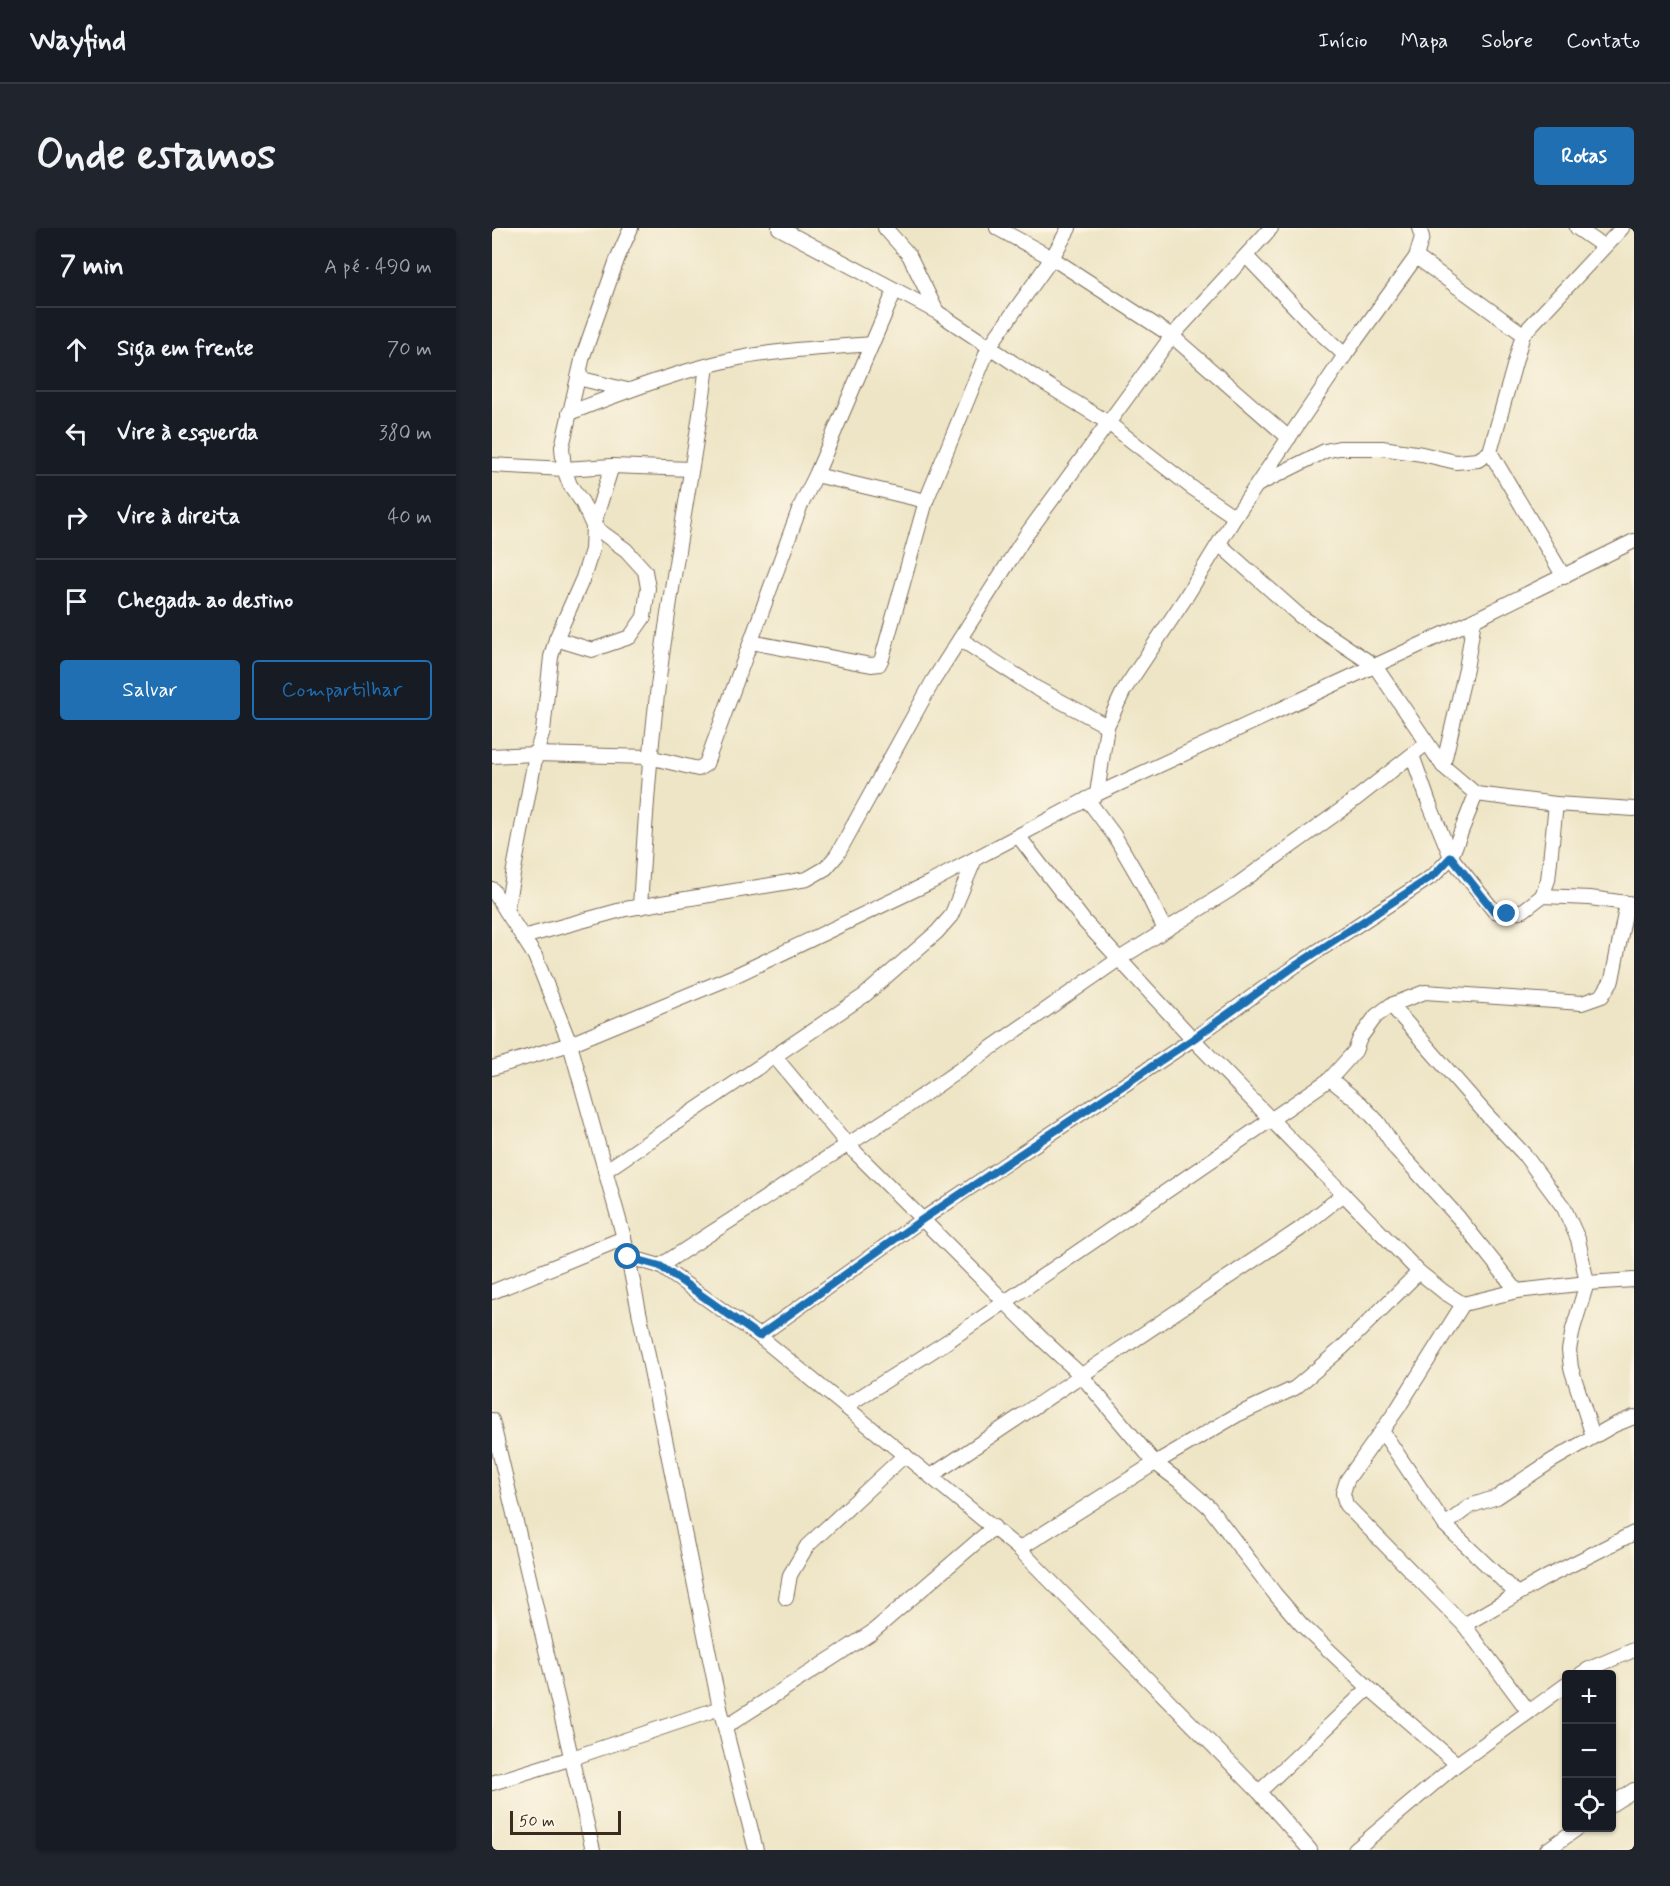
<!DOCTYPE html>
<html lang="pt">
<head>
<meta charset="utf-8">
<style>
	:root { --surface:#171b24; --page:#20242c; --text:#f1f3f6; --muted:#9ea1a6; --line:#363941; --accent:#1f6fb2 }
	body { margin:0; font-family:Mynerve,sans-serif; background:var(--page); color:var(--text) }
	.controls { position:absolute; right:18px; bottom:18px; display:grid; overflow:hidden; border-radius:6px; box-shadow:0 2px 4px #0004 }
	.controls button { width:54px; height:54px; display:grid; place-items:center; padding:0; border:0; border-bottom:2px solid var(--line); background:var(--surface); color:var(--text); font:30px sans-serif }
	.scale { position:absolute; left:18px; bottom:15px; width:111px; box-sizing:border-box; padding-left:6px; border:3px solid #3b2a1e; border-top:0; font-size:16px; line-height:21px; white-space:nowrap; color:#3b2a1e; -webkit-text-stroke:4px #fcf5e5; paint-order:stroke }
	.stop { position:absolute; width:18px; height:18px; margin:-14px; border:4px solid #1f6fb2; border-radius:50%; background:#fff }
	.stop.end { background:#1f6fb2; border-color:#fff; box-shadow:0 2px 6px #0008 }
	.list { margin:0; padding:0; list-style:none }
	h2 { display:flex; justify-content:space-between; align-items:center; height:78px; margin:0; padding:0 24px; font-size:26px }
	h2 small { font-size:20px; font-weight:400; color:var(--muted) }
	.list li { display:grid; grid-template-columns:39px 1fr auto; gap:18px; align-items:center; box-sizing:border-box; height:84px; padding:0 24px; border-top:2px solid var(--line) }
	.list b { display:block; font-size:22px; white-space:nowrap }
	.list em { font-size:20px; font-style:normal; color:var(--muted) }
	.actions { display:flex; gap:12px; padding:18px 24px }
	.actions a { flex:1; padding:14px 0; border:2px solid var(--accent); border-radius:6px; text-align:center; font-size:21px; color:var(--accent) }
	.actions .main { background:var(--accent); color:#fff }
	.icon { flex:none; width:33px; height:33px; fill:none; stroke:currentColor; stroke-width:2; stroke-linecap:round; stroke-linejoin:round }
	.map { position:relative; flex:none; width:1142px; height:1622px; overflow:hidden; border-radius:6px }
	header { display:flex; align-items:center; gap:36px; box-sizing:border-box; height:84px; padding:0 30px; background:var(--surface); border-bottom:2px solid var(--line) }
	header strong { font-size:28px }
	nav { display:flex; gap:33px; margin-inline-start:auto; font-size:21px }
	.intro { display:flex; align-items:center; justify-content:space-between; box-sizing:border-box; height:144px; padding:0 36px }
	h1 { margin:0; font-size:42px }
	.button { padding:15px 27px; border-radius:6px; background:var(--accent); color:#fff; font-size:21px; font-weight:700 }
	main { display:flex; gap:36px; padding:0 36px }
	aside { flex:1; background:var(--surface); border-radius:6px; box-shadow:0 2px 4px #0004 }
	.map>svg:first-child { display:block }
</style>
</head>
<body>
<header>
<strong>Wayfind</strong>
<nav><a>Início</a><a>Mapa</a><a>Sobre</a><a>Contato</a></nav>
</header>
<div class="intro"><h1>Onde estamos</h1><a class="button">Rotas</a></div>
<main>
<aside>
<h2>7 min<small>A pé · 490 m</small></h2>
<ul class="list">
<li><svg class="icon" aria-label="ahead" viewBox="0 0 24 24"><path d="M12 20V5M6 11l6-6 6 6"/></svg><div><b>Siga em frente</b></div><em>70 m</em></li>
<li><svg class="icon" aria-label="left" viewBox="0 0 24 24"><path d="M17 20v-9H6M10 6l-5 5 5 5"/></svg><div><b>Vire à esquerda</b></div><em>380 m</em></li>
<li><svg class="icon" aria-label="right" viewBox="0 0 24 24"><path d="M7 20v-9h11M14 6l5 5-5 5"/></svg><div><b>Vire à direita</b></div><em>40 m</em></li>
<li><svg class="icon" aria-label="arrive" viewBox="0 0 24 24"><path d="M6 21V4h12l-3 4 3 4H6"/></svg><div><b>Chegada ao destino</b></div></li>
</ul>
<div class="actions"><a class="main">Salvar</a><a>Compartilhar</a></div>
</aside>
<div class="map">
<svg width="1142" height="1622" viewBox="0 0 1142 1622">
	<rect width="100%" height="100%" fill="#fcf5e5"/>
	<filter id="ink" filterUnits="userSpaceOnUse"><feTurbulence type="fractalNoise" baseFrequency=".0167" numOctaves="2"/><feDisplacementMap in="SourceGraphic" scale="12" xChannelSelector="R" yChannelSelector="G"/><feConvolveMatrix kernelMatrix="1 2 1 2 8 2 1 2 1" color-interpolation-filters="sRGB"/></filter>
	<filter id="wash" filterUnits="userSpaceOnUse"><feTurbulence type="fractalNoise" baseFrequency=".008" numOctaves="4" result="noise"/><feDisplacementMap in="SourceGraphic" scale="24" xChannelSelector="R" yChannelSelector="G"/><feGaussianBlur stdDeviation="1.35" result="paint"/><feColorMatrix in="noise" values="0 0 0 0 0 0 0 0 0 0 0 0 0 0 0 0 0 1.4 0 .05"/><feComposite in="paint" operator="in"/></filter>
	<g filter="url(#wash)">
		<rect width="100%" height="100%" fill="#eee5c6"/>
	</g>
	<g filter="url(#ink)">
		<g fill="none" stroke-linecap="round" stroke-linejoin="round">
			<defs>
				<g id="street">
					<polyline points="287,0 445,84 544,150 615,194 699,259 743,289"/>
					<polyline points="393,0 417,27 445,84"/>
					<polyline points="505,0 560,30 680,108 797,210"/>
					<polyline points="1085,0 1111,18"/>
					<polyline points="754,28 822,99 853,127"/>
					<polyline points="1031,106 1130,0"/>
					<polyline points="86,150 135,162"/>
					<path d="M77,185C130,165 183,144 238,132C284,122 333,120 380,116"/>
					<polyline points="998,224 1072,349"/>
					<polyline points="0,237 72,241 120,238 199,241"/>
					<polyline points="324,247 434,273"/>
					<polyline points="767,256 833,223 847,220 890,220 930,226 964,234 986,232 998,224 1031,106 924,29"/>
					<polyline points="727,316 808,388 883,438 951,538 984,566 1064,576 1142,581"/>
					<polyline points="64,411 100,422 138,409 152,389 156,360 153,343 134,322 101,298 120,238"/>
					<polyline points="468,411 544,460 615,498"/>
					<polyline points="259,414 379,437 387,436 390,430 434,273 497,119 560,30 577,0"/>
					<polyline points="920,527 937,575 959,629 1002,683 1015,686 1032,682 1050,668 1056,652 1064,576"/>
					<polyline points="0,528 44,526 157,529 206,541 214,536 308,279 324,247 403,62"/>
					<polyline points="951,538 974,441 982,392"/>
					<polyline points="605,566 615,498 632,462 692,372 743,289 853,127 924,29 930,9 927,0"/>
					<polyline points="595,571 622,607 650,655 673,702"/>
					<polyline points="527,609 592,693 701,811 927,1044 952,1064 971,1076"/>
					<polyline points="0,661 43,728 78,816 132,1010 228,1480 264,1622"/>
					<polyline points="1050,668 1098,670 1142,676"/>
					<path d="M148,679C153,597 158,516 169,435C182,336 202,237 215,138"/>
					<polyline points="14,683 44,526 51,503 59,429 64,411 91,350 100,322 101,298 90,274 78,257 72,241 70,219 91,128 126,29 139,0"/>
					<polyline points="31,709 133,681 315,651 334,640 345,627 441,453 534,307 680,108 779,0"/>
					<polyline points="899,777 995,887 1031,925 1072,980 1086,1011 1095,1055 1081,1101 1077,1122 1079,1140 1101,1208"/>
					<polyline points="283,829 356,917 551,1112 589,1147 663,1235 691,1256 717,1279 783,1366 809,1396 877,1460 965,1536"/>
					<polyline points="0,840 78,816 240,749 439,654 605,566 982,392 1142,313"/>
					<polyline points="838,851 869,876 886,894 904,921 966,989 1025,1063"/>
					<polyline points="113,943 373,767 445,704 459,688 483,631"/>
					<polyline points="137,1029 168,1038 267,1108 527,1321 767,1564 818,1622"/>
					<polyline points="168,1038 417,877 627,731 738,662 856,577 935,515"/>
					<polyline points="0,1064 132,1010"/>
					<polyline points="267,1108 431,991 701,811 803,738 942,647 959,629 984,566"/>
					<polyline points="354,1178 456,1113 838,851 863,823 868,810 884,788 899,777 933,764 1090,775 1110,768 1120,752 1135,675"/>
					<polyline points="0,1192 101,1622"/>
					<polyline points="890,1203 953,1297 1025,1366"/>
					<polyline points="439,1248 808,1001 852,966"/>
					<polyline points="953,1297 978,1278 1005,1269 1061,1232 1122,1197 1142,1189"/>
					<polyline points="527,1321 663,1235 745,1187 803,1160 850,1120 927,1044"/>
					<polyline points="294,1370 298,1347 315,1318 413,1227"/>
					<polyline points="972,1397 1055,1349 1142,1305"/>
					<polyline points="1089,1446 1097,1441 1142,1422"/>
					<polyline points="1037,1484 972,1397 854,1277 851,1265 855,1252 906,1180 971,1076 1025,1063 1095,1055 1142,1052"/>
					<polyline points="233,1499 379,1405 502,1299"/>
					<polyline points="0,1555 80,1530 228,1480"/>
					<polyline points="767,1564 877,1460"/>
					<polyline points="1120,1576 1142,1562"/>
					<polyline points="863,1622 965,1536 1074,1457"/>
					<polyline points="1055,1622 1086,1600"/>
				</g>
			</defs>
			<use href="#street" stroke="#7a6b59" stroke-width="16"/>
			<use href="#street" stroke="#fff" stroke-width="14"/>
		</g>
	</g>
	<g fill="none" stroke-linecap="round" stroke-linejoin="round" filter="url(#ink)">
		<polyline stroke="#1f6fb2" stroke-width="8" points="136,1029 168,1038 267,1108 431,991 701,811 803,738 942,647 959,629 1002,683 1015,686"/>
	</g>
</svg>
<div class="controls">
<button>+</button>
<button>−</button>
<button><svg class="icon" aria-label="locate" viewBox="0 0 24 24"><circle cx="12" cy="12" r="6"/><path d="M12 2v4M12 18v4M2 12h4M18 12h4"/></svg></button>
</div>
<div class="scale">50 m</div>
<div class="stop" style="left:136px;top:1029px"></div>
<div class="stop end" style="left:1015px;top:686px"></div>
</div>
</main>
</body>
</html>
